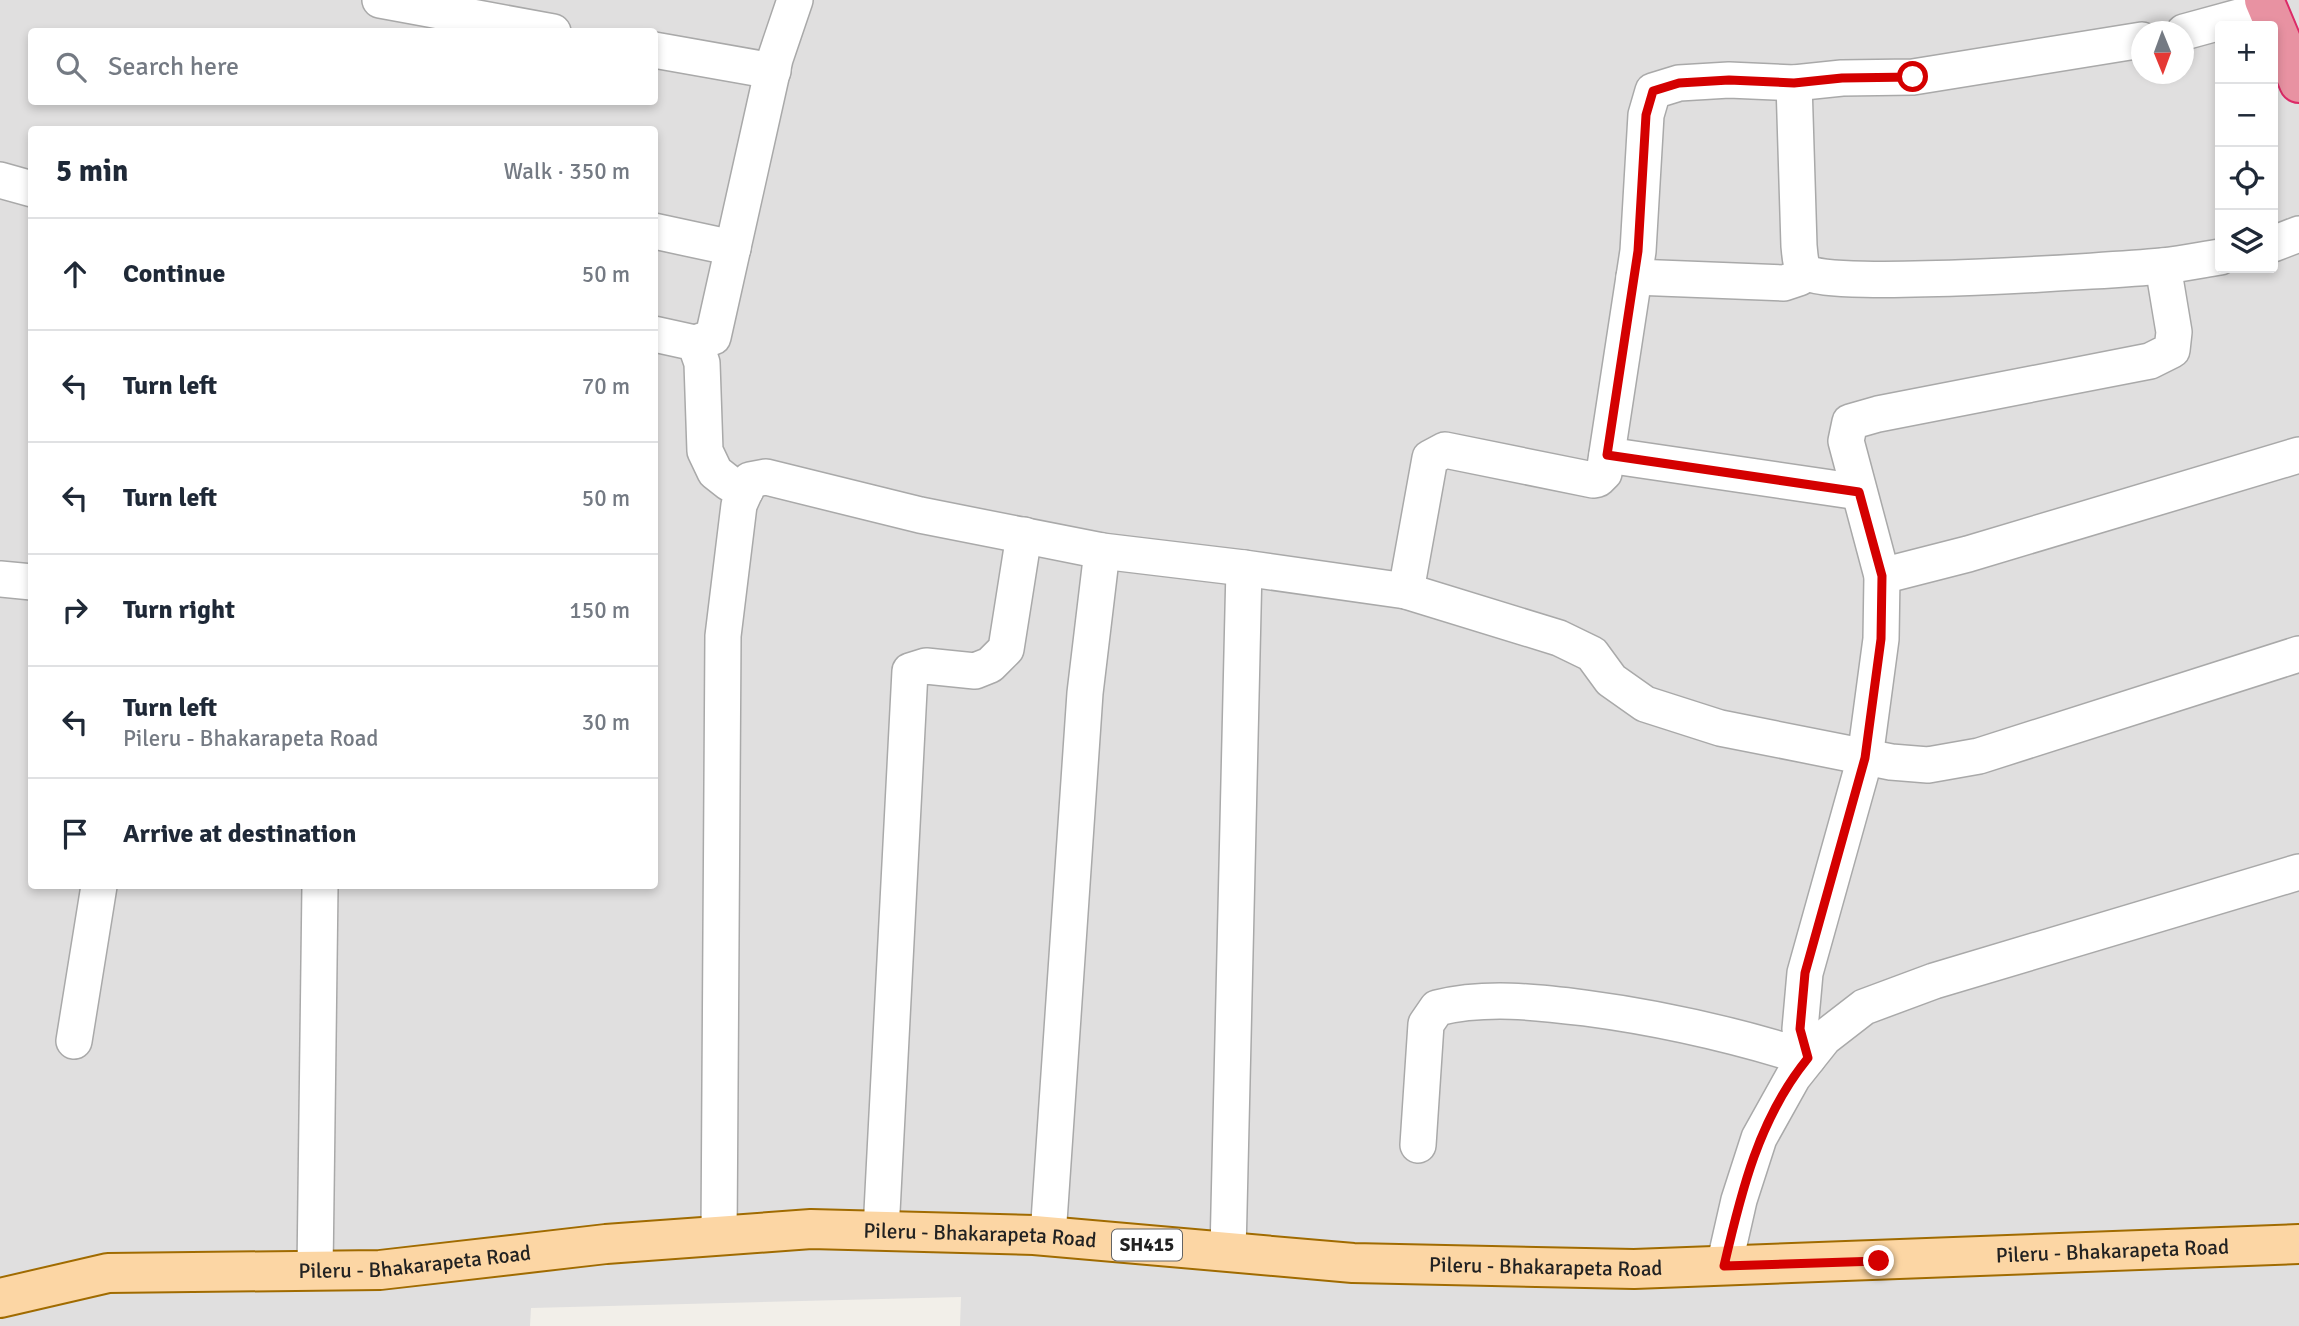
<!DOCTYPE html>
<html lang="en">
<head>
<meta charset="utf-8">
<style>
	:root { --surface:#fff; --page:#f6f6f7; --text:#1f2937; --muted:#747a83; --line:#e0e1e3 }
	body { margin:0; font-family:Signika,sans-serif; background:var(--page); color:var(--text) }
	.controls { position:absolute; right:21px; top:21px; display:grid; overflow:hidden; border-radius:7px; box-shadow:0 4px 10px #0003 }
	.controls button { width:63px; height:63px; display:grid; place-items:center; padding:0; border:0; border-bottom:2px solid var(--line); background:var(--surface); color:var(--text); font:35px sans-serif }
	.compass { position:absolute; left:2131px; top:21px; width:63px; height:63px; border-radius:50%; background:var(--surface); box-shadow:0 4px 10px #0003; rotate:179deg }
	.stop { position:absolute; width:21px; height:21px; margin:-16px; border:5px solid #d40000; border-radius:50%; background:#fff }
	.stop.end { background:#d40000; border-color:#fff; box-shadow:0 2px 7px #0008 }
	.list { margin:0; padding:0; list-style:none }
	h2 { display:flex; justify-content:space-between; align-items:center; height:91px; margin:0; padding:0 28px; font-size:30px }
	h2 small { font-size:23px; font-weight:400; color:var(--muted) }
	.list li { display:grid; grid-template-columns:46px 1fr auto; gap:21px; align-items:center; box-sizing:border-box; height:112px; padding:0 28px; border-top:2px solid var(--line) }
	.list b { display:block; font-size:26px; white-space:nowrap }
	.list p { margin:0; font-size:23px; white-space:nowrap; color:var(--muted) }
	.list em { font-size:23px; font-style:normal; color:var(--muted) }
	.icon { flex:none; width:38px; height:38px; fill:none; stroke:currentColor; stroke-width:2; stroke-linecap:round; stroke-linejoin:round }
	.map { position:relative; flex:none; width:2299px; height:1326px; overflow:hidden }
	.search { position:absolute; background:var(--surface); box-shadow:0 4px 10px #0003; left:28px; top:28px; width:630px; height:77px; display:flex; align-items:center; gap:18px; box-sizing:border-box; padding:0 24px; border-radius:7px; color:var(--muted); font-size:26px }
	.panel { position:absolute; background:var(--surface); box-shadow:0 4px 10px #0003; left:28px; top:126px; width:630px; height:763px; border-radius:7px }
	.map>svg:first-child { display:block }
</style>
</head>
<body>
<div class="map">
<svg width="2299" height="1326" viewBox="0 0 2299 1326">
	<rect width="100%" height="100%" fill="#f2efe9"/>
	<path fill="#e0dfdf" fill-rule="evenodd" d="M0,0H2299V1326H960L961,1297L531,1308L530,1326H0ZM2220,26H2273V268H2220ZM32,32H654V102H32ZM2142,32H2184V74H2142ZM32,130H654V886H32Z"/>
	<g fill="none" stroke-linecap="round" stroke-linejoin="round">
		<defs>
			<g id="street">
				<polyline points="380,0 553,32"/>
				<polyline points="2184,32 2268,9"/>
				<polyline points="654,50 773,71"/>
				<path d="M1794,83L1799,246C1800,254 1800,267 1806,272C1826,290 2119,270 2162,266C2182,264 2201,260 2220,257"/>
				<polyline points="0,180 32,189"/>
				<polyline points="654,231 733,248"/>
				<polyline points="2273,244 2299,234"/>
				<polyline points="1634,277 1784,283 1799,278 1806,273"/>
				<polyline points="654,334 695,343 702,363 705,451 715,472 729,483 746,490"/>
				<polyline points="695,343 713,337 775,59 795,0"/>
				<polyline points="1607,455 1859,492"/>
				<polyline points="1882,576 1968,554 2299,455"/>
				<polyline points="0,579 32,582"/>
				<polyline points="1406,591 1430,458 1445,450 1593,480 1598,479 1604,473 1638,251 1646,115 1653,91 1679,83 1729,80 1794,83 1842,78 1913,77 2142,40"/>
				<polyline points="74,1041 99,886"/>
				<path d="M1418,1145L1426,1024L1437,1008C1486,996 1536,1002 1585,1008C1661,1018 1735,1035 1808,1058L1800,1029L1805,973L1865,758L1881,639L1882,576L1846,441L1850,422L1878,414L2150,361L2172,350L2174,332L2163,266"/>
				<polyline points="881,1231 910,671 926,666 975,671 990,665 1006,649 1024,535"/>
				<polyline points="719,1236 723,636 739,505 750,480 766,477 920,515 1102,551 1244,568 1406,591 1559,638 1592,654 1611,680 1645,704 1720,728 1891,762 1928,765 1979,756 2299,654"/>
				<polyline points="1048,1236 1085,693 1102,551"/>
				<polyline points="1228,1252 1244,568"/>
				<polyline points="1724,1266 1739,1200 1759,1138 1793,1077 1824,1038 1864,1007 1934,981 2299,872"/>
				<polyline points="315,1271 320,886"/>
			</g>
			<g id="primary">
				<path id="s1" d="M0,1298L108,1273L380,1270L606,1244L811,1229L1034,1235L1353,1263L1634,1269L2299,1244"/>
			</g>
			<polyline id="highway" points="2264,0 2299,83"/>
		</defs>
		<use href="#street" stroke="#a9a9a9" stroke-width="38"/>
		<use href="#primary" stroke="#a06b00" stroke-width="42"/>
		<use href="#highway" stroke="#dc2a67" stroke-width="42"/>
		<use href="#street" stroke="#fff" stroke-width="35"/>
		<use href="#primary" stroke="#fcd6a4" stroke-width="38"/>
		<use href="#highway" stroke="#e892a2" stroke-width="38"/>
	</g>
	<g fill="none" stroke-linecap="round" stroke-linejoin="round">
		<path stroke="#d40000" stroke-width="9" d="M1879,1261L1724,1266C1741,1192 1759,1118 1808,1058L1800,1029L1805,973L1865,758L1881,639L1882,576L1859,492L1607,455L1638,251L1646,115L1653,91L1679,83L1729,80L1794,83L1842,78L1913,77"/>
	</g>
	<g text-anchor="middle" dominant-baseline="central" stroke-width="7" stroke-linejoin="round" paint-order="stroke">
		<rect fill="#fff" stroke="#646464" stroke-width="2" x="1112" y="1229.5" width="70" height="31" rx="5"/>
		<g font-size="19" font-weight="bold" fill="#222">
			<text x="1147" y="1245">SH415</text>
		</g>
		<g font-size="21" fill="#222" stroke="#fff">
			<text stroke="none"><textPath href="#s1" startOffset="985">Pileru - Bhakarapeta Road</textPath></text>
			<text stroke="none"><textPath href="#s1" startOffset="2119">Pileru - Bhakarapeta Road</textPath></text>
			<text stroke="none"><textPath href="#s1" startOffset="418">Pileru - Bhakarapeta Road</textPath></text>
			<text stroke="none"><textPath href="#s1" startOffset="1552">Pileru - Bhakarapeta Road</textPath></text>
		</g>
	</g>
</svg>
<div class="controls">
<button>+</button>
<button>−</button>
<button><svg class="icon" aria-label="locate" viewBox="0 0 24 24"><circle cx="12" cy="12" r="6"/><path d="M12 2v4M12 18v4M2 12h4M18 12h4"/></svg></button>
<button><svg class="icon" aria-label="layers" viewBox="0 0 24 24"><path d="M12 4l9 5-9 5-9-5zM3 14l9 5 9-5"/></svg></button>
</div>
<svg class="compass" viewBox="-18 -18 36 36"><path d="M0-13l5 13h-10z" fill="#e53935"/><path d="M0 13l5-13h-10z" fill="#747a83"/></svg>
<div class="stop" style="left:1913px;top:77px"></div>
<div class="stop end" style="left:1879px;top:1261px"></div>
<div class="search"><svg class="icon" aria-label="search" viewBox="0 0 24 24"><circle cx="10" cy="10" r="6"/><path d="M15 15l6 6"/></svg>Search here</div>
<section class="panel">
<h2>5 min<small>Walk · 350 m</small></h2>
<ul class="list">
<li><svg class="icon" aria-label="ahead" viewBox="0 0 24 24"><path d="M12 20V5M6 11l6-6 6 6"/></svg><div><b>Continue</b></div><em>50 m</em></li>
<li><svg class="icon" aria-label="left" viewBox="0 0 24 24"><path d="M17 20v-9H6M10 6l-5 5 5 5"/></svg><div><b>Turn left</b></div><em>70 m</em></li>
<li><svg class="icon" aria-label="left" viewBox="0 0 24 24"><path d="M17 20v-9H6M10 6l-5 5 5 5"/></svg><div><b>Turn left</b></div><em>50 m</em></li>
<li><svg class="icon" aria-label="right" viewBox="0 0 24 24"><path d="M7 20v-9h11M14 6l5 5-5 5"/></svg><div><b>Turn right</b></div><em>150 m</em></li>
<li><svg class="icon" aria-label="left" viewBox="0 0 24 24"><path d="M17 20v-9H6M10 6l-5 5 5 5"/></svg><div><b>Turn left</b><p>Pileru - Bhakarapeta Road</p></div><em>30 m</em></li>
<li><svg class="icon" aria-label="arrive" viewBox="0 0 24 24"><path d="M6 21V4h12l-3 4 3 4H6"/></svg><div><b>Arrive at destination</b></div></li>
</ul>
</section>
</div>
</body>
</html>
